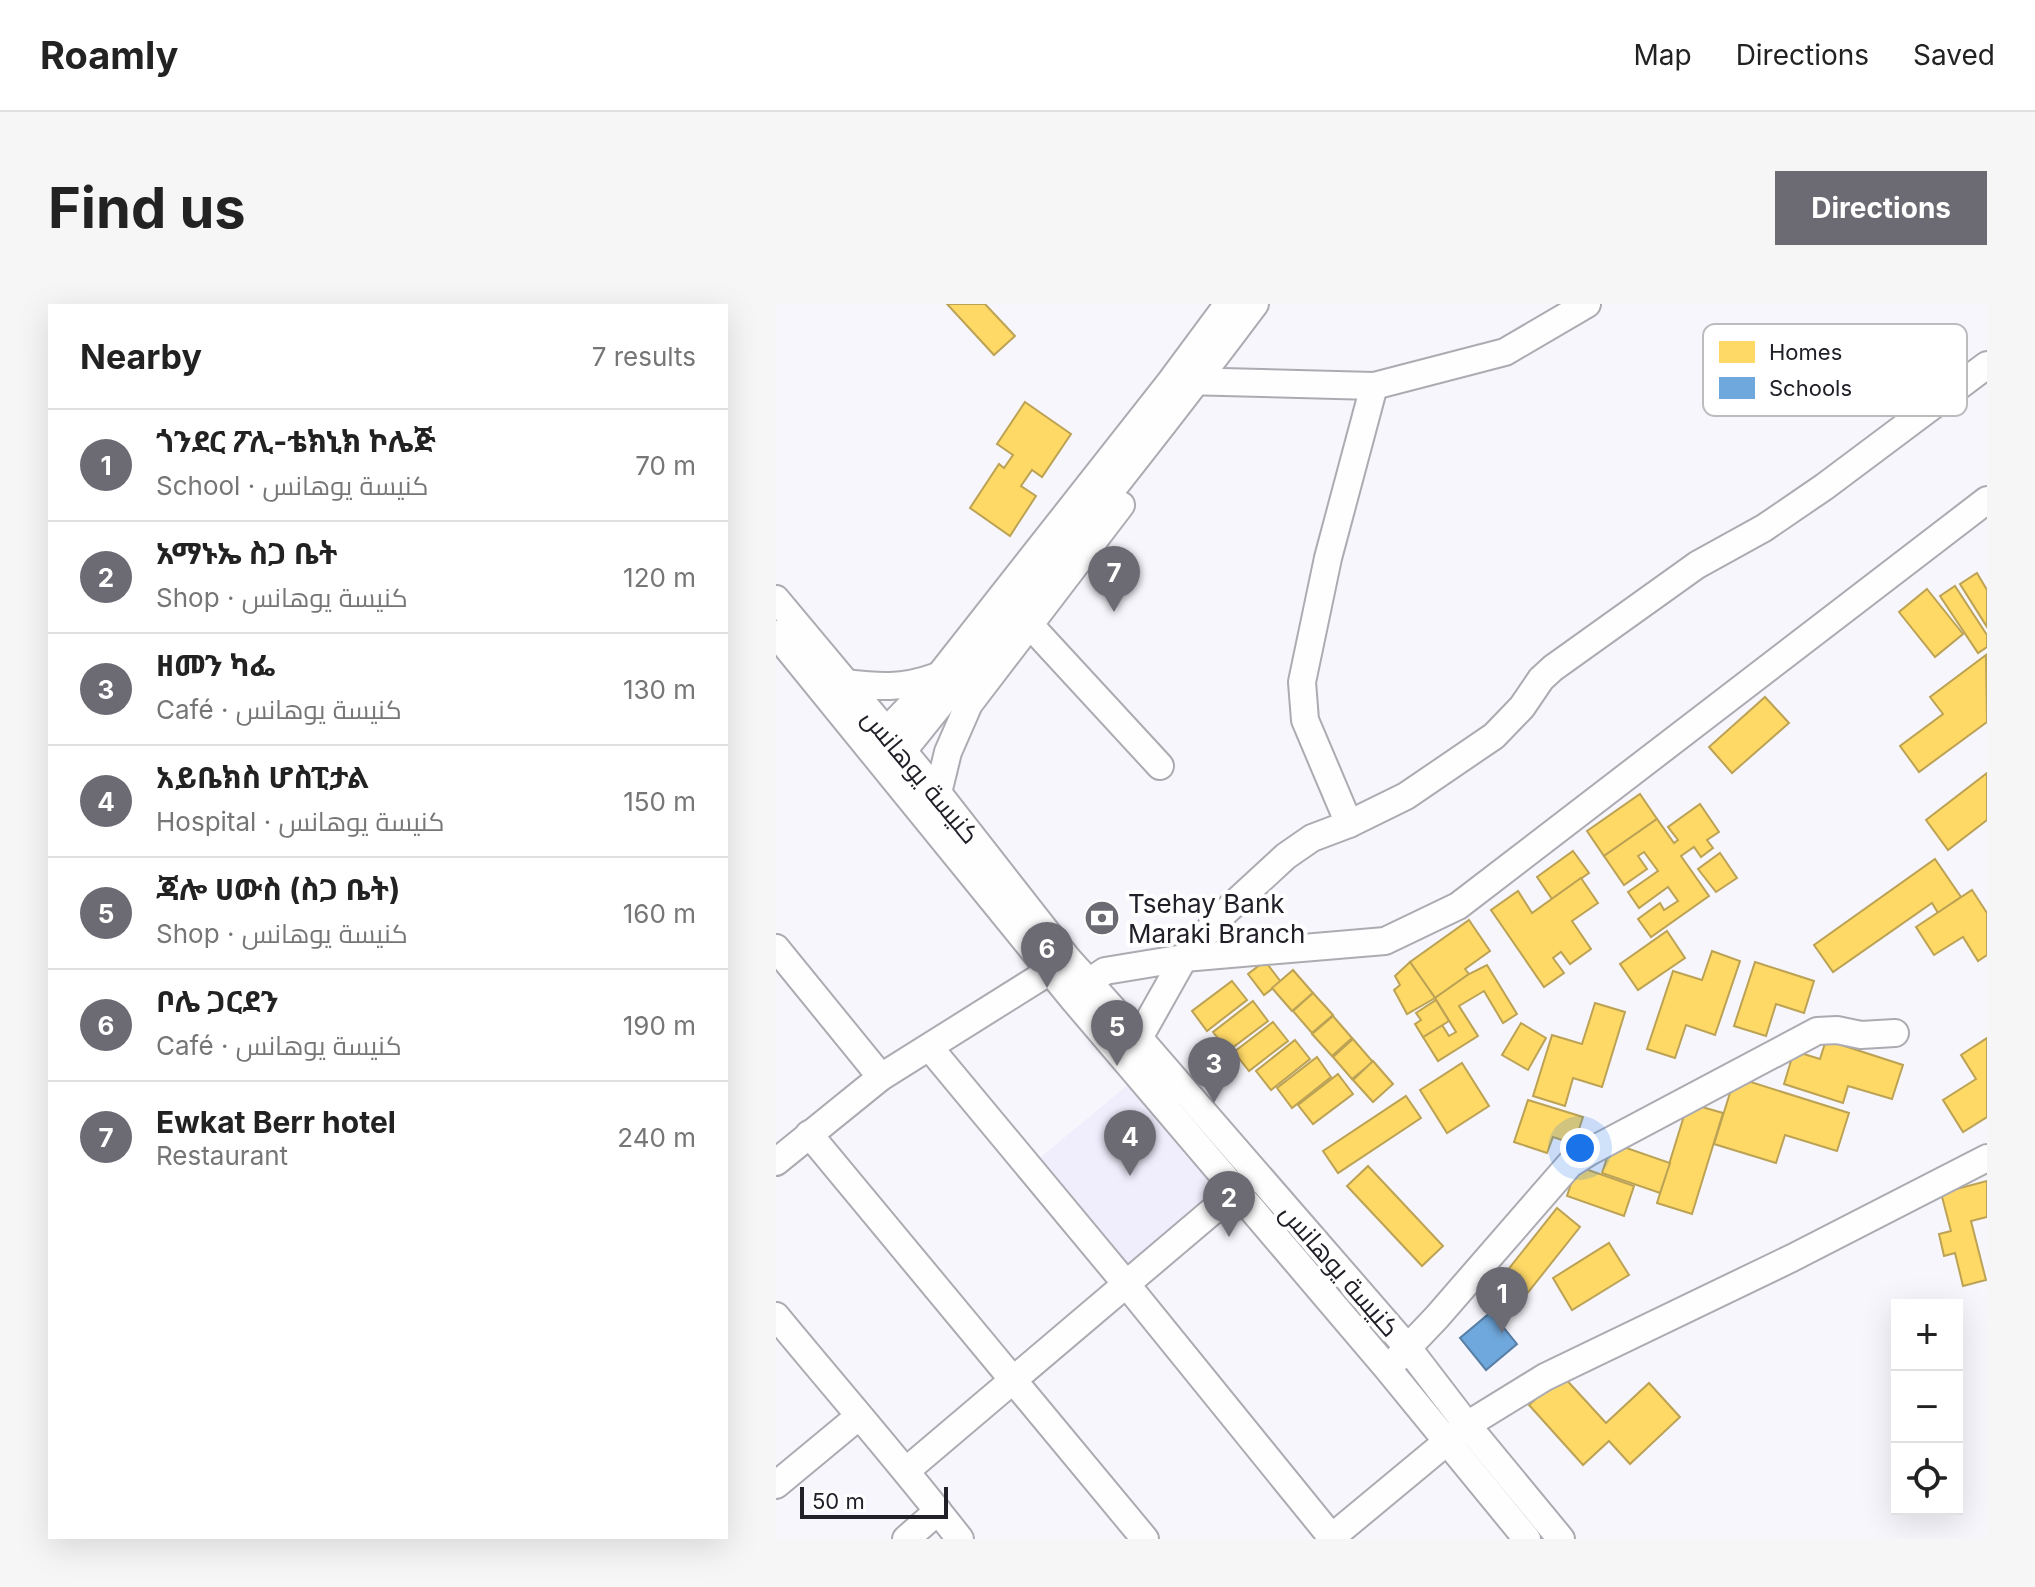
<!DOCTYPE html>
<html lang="en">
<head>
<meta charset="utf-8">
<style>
	:root { --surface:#fff; --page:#f6f6f6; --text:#222; --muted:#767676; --line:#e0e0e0; --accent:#6c6b73 }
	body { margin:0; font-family:Inter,Cairo,"Noto Sans Ethiopic",sans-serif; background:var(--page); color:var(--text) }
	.controls { position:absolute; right:24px; bottom:24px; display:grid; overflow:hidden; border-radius:0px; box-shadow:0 8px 32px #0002 }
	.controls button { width:72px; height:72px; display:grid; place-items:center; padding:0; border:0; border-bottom:2px solid var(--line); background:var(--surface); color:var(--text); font:40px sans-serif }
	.scale { position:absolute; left:24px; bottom:20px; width:148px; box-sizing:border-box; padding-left:8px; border:4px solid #212029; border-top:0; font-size:22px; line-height:28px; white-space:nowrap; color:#212029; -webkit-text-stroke:6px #fff; paint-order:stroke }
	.you { position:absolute; left:804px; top:844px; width:28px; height:28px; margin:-20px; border:6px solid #fff; border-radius:50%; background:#1a73e8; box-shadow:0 0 0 12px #1a73e833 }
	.badge { display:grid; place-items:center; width:52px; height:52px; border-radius:50%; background:var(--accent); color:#fff; font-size:26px; font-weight:700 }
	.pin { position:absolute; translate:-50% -66px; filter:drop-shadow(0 2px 4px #0008) }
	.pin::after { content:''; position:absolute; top:42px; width:28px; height:24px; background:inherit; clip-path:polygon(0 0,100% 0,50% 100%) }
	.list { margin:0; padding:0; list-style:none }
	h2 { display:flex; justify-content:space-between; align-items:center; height:104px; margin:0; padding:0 32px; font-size:34px }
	h2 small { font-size:26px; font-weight:400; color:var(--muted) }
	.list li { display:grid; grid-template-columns:52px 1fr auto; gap:24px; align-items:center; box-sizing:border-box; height:112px; padding:0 32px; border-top:2px solid var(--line) }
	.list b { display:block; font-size:30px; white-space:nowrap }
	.list p { margin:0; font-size:26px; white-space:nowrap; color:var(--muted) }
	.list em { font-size:26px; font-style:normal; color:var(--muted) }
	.icon { flex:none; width:44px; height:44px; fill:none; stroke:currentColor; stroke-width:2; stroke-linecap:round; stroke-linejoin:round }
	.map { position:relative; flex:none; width:1211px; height:1235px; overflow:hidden; border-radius:0px }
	header { display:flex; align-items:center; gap:48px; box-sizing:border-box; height:112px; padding:0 40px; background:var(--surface); border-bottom:2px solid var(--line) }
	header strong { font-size:38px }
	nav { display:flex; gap:44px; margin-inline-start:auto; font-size:28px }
	.intro { display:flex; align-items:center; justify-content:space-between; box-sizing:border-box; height:192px; padding:0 48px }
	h1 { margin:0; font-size:56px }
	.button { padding:20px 36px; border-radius:0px; background:var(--accent); color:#fff; font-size:28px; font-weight:700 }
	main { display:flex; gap:48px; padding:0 48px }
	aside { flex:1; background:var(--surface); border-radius:0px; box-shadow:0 8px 32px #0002 }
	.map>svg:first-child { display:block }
</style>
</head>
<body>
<header>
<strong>Roamly</strong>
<nav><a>Map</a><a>Directions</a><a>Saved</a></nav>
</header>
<div class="intro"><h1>Find us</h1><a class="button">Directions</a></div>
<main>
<aside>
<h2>Nearby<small>7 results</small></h2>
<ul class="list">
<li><span class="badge">1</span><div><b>ጎንደር ፖሊ-ቴክኒክ ኮሌጅ</b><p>School · كنيسة يوهانس</p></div><em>70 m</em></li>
<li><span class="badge">2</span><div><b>አማኑኤ ስጋ ቤት</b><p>Shop · كنيسة يوهانس</p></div><em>120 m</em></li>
<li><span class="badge">3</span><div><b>ዘመን ካፌ</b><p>Café · كنيسة يوهانس</p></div><em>130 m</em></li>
<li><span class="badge">4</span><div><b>አይቤክስ ሆስፒታል</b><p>Hospital · كنيسة يوهانس</p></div><em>150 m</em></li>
<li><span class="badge">5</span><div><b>ጃሎ ሀውስ (ስጋ ቤት)</b><p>Shop · كنيسة يوهانس</p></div><em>160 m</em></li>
<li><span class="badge">6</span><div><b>ቦሌ ጋርደን</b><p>Café · كنيسة يوهانس</p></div><em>190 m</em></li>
<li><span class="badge">7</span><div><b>Ewkat Berr hotel</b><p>Restaurant</p></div><em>240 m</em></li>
</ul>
</aside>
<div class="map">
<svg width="1211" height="1235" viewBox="0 0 1211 1235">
	<rect width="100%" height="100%" fill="#f7f6fc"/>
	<polygon fill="#f0eefd" points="359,775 449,885 349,968 259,858"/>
	<g fill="#ffd966" stroke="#bca254" stroke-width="2">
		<polygon points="171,0 209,0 239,32 218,51"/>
		<polygon points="249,98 295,130 266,173 256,166 245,182 260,192 234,232 194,204 223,160 228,164 237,151 221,140"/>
		<polygon points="1201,269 1211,286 1211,323 1184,280"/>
		<polygon points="1179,282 1211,331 1211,343 1202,349 1164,292"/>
		<polygon points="1151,285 1187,330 1159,353 1123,308"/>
		<polygon points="1210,351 1211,418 1143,468 1124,442 1167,410 1154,393"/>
		<polygon points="989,393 1013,419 956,469 933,443"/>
		<polygon points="1211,469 1211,516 1172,546 1150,516"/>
		<polygon points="864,490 881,515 828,552 811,527"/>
		<polygon points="924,500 943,528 931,536 937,544 925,553 918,543 905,552 933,592 875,633 862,615 884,599 888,606 902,597 892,583 863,604 852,588 882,567 868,548 862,552 871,565 848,581 828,552 881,515 898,539 902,536 892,523"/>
		<polygon points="797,547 813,569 776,595 761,573"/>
		<polygon points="944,549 961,574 940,588 922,565"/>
		<polygon points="1159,555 1185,593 1162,609 1156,599 1057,668 1038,641"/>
		<polygon points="805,574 822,599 796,617 815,645 794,660 785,648 777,654 788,669 768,683 715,606 742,587 756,609"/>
		<polygon points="1196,586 1211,609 1211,651 1202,657 1187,633 1158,651 1140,623"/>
		<polygon points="693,616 714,647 689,665 693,670 659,694 634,658"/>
		<polygon points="891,627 909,654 862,686 844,660"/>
		<polygon points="936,647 964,657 939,731 910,721 899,754 871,745 897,667 926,676"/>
		<polygon points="489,657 505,678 488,691 472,670"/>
		<polygon points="634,658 659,694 631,710 618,686 624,681 619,672"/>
		<polygon points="979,658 1038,677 1028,709 1000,700 990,732 958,722"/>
		<polygon points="711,661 741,710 727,719 708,687 683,702 702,732 662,757 647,733 666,721 673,732 680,728 659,694 693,670"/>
		<polygon points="517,666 537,689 516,707 496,684"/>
		<polygon points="456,677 471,696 431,727 416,707"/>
		<polygon points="537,689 557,711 536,729 517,707"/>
		<polygon points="660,696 673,717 647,733 639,720 645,716 640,709"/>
		<polygon points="477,697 492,717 452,747 437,728"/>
		<polygon points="819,699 849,708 826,783 797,774 789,802 757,792 776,731 806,740"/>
		<polygon points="557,712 576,734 556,752 536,730"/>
		<polygon points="497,718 512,737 473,767 458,748"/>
		<polygon points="745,719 770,734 752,766 726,751"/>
		<polygon points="1211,734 1211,813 1187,828 1167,796 1200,775 1185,751"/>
		<polygon points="577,735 597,758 576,775 557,753"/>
		<polygon points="519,736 534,755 495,786 480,767"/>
		<polygon points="1050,736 1127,761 1116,795 1072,782 1067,799 1008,780 1018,747 1044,755"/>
		<polygon points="541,753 555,773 516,804 501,784"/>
		<polygon points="597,757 617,780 597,798 577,776"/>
		<polygon points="686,759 713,802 671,829 644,786"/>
		<polygon points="562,770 577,790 537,820 522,801"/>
		<polygon points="959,773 1073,809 1061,847 1009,831 1000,859 938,840"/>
		<polygon points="630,792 645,814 562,869 547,847"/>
		<polygon points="752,796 807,813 798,840 777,833 771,849 738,838"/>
		<polygon points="912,799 947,809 916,910 881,899"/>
		<polygon points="836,839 894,859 884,889 826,869"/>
		<polygon points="592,862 667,942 646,962 571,882"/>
		<polygon points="801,862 858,882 848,912 791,892"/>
		<polygon points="1211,877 1211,913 1195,917 1210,976 1187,982 1179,949 1168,952 1163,930 1175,927 1165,889"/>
		<polygon points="781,904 804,923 746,996 723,977"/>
		<polygon points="833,939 853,971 796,1006 777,974"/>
		<polygon points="786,1071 830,1119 873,1079 904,1113 854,1160 833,1137 807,1161 753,1101"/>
	</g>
	<polygon fill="#6fa8dc" stroke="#587fa6" stroke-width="2" points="715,1008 741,1040 710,1066 684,1034"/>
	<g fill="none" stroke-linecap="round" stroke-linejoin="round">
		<defs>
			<g id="minor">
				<polyline points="408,77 598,82 729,48 811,0"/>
				<polyline points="0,295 162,489 291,654 363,734 632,1044 691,1121 785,1235"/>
				<polyline points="253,320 384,462"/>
				<polyline points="0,330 297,695 611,1064 751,1235"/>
				<path d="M68,379C103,383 126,385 159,373"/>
				<polyline points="98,440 163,372 395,77 452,0"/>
				<path d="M115,458L126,448C245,300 365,152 479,0"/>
				<polyline points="162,489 172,448 193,400 345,201"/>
				<polyline points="573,520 529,416 526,378 552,254 598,82"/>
				<polyline points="0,644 105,773"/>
				<polyline points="408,654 447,610 510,552 536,534 573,520 630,492 718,432 746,403 765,375 777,364 921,261 988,224 1048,183 1211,61"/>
				<polyline points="408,654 609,637 682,602 1211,196"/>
				<polyline points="302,689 313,678 329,667 408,654 363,734 353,742"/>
				<polyline points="154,744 351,981 557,1235"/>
				<polyline points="33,830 369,1235"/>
				<polyline points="0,858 105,773 274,667 288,656"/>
				<path d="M0,1012C61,1086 125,1159 184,1235"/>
				<polyline points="621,1055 661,1013 794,860 813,848 1041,727 1061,726 1085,731 1119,729"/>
				<polyline points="131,1166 473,876"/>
				<polyline points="0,1181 82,1113"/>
				<polyline points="556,1233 691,1121 769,1073 1016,954 1211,854"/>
				<polyline points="130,1235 162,1207"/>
			</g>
		</defs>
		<use href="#minor" stroke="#acabb2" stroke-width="30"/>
		<use href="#minor" stroke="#fefeff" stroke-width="26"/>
	</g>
	<defs>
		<symbol id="bank-disc" viewBox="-11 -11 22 22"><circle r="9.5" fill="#6c6b73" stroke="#fff"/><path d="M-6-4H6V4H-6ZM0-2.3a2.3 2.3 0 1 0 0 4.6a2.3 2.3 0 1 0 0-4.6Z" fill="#fff"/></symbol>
	</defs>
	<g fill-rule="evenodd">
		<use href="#bank-disc" x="306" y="594" width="40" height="40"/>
	</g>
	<g text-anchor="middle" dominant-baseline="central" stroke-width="8" stroke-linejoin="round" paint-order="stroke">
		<g font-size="26" fill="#212029" stroke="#fff">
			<text transform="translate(145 472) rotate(50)">كنيسة يوهانس</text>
			<text transform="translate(564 966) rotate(49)">كنيسة يوهانس</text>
		</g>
		<g font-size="26" fill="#212029" stroke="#fff" text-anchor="start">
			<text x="352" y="599">Tsehay Bank<tspan x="352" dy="30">Maraki Branch</tspan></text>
		</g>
	</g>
	<rect x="927" y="20" width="264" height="92" rx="12" fill="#fff" stroke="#bcbcbf" stroke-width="2"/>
	<rect x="943" y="37" width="36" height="22" fill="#ffd966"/>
	<rect x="943" y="73" width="36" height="22" fill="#6fa8dc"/>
	<g font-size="22" fill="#212029">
		<text x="993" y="56">Homes</text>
		<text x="993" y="92">Schools</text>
	</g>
</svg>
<div class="controls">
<button>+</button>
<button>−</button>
<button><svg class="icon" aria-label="locate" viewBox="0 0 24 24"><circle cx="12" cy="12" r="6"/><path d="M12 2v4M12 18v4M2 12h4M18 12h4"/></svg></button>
</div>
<div class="scale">50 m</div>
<div class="you"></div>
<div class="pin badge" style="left:726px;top:1029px">1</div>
<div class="pin badge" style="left:453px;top:933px">2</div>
<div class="pin badge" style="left:438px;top:799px">3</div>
<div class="pin badge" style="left:354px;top:872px">4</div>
<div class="pin badge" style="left:341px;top:762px">5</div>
<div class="pin badge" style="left:271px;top:684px">6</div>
<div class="pin badge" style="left:338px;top:308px">7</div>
</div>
</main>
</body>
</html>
